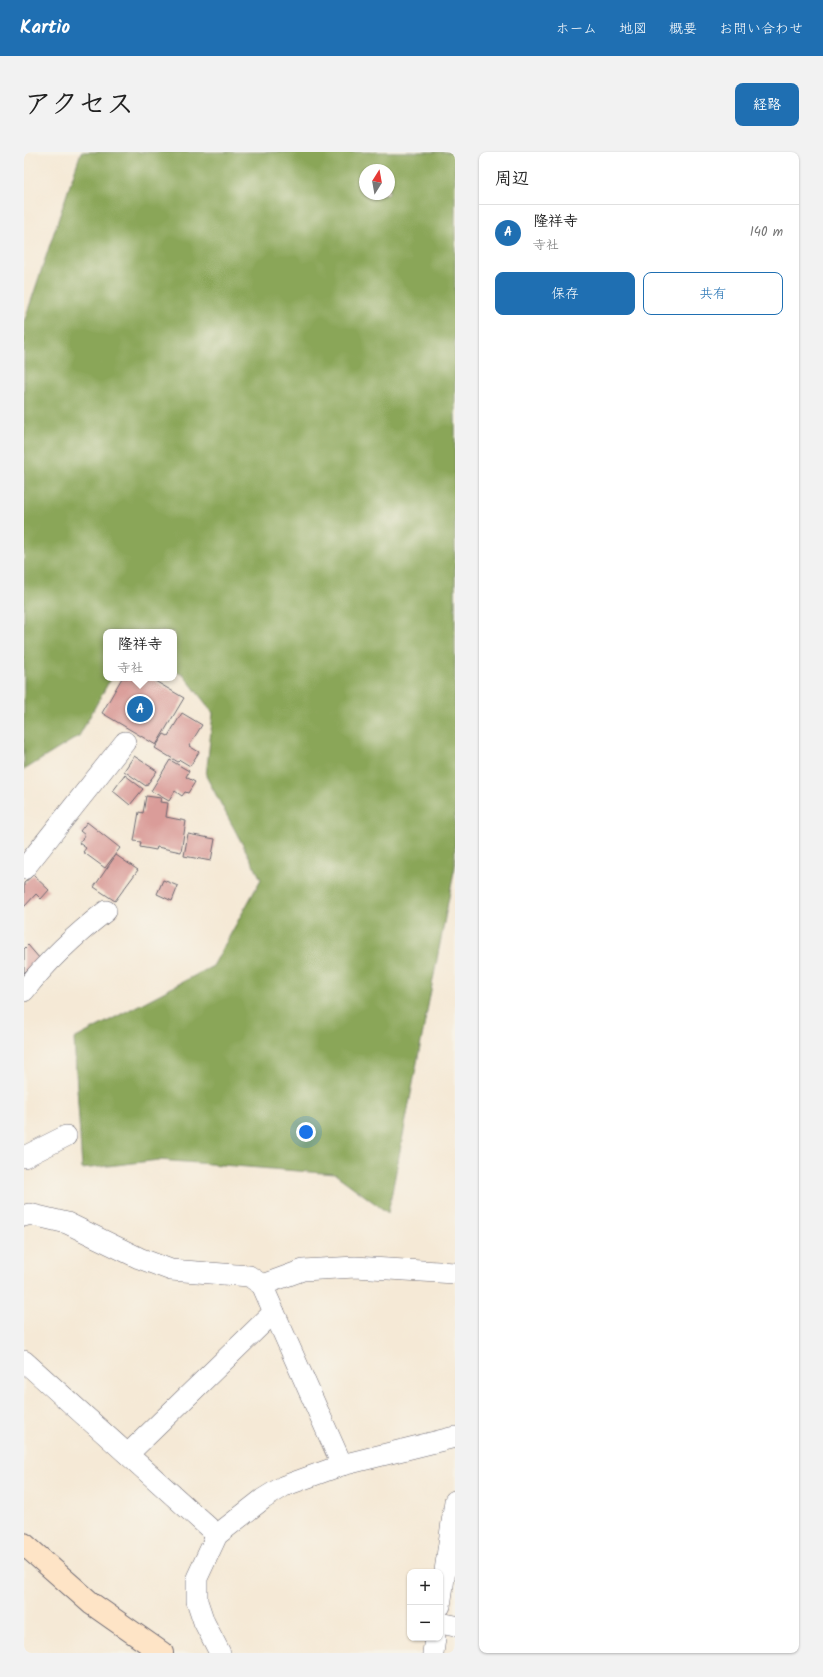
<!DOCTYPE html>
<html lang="ja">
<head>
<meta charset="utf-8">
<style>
	:root { --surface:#fff; --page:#f2f2f2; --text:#222; --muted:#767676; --line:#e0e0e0; --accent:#1f6fb2 }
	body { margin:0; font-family:Kalam,"Klee One",sans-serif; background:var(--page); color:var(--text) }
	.controls { position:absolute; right:12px; bottom:12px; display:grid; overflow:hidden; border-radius:8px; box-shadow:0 1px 3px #0004 }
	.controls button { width:36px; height:36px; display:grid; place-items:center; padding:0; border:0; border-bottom:1px solid var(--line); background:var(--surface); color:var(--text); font:20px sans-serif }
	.compass { position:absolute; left:335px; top:12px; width:36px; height:36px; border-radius:50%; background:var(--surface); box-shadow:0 1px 3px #0004; rotate:11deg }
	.you { position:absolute; left:282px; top:980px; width:14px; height:14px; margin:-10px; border:3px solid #fff; border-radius:50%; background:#1a73e8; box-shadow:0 0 0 6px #1a73e833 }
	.badge { display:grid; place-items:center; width:26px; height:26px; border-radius:50%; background:var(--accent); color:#fff; font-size:13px; font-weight:700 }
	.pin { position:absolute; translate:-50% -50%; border:2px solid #fff; box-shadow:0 1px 4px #0006 }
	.popup { position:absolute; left:79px; top:477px; width:74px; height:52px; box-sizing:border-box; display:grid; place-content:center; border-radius:8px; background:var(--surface); filter:drop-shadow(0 1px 3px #0005); font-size:13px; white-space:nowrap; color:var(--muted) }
	.popup b { font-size:15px; color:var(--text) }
	.popup::after { content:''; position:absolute; left:50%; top:100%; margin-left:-8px; border:8px solid transparent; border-top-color:var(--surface) }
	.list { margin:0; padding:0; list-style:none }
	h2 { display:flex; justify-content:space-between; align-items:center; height:52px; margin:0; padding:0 16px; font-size:17px }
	h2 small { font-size:13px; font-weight:400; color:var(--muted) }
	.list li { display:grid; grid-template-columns:26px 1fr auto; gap:12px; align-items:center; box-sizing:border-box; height:56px; padding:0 16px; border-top:1px solid var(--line) }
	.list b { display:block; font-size:15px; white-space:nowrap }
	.list p { margin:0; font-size:13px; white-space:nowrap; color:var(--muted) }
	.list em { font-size:13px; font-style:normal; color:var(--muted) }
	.actions { display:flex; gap:8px; padding:12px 16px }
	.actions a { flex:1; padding:9px 0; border:1px solid var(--accent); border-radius:8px; text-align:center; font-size:14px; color:var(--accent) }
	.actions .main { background:var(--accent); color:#fff }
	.map { position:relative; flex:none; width:431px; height:1501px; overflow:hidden; border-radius:8px }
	header { display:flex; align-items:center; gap:24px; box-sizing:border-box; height:56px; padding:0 20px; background:var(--accent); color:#fff }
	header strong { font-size:19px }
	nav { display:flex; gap:22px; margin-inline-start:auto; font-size:14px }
	.intro { display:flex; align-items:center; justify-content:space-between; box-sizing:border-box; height:96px; padding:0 24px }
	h1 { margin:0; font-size:28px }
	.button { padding:10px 18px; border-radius:8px; background:var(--accent); color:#fff; font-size:14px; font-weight:700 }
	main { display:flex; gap:24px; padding:0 24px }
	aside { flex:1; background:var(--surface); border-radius:8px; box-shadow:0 1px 3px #0004 }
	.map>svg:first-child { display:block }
</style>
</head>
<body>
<header>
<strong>Kartio</strong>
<nav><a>ホーム</a><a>地図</a><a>概要</a><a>お問い合わせ</a></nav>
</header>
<div class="intro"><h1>アクセス</h1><a class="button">経路</a></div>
<main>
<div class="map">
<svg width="431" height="1501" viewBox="0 0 431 1501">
	<rect width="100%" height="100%" fill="#f7f3e8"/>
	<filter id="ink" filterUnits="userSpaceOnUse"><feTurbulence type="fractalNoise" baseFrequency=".025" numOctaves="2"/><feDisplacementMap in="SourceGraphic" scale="8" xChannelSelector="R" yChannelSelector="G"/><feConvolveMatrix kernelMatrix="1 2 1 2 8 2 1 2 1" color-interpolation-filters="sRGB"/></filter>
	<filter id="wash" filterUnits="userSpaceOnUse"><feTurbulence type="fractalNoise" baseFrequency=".012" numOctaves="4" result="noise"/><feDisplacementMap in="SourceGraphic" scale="16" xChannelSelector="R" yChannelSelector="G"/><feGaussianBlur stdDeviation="0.9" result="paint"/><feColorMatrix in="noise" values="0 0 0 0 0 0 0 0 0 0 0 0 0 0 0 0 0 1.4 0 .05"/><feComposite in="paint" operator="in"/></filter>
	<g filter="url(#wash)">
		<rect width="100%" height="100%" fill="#f5e9d6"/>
		<path fill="#8aa658" stroke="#56644a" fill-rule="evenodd" d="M57,0H431V714L364,1061L311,1022L135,1008L58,1017L50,887L189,814L237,727L182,624L189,561L159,522L150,519V480H82V526H87L55,584L0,618V170ZM341,18H365V42H341Z"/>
		<g id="blocks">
			<g fill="#da9c99">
				<polygon points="98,526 126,526 160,546 132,593 78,561"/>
				<polygon points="158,561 178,573 165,594 175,600 166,614 156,608 154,610 131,596 140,582 144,584"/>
				<polygon points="110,604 133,619 122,634 100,619"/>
				<polygon points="146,608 165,619 162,625 171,630 164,641 161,640 158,644 151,639 145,649 127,639"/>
				<polygon points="101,623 119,637 106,653 89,639"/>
				<polygon points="122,644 137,646 136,650 144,651 142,665 162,669 157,700 133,695 132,698 116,695 117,690 110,689 115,660 119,661"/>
				<polygon points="63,670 96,696 81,716 59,700 62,696 55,691 61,683 56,679"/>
				<polygon points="164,682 191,687 187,709 160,704"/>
				<polygon points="92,703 114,718 91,749 70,735"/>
				<polygon points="9,723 25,738 17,747 12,742 0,755 0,731"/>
				<polygon points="139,728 154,734 148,749 133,742"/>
				<polygon points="4,793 16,807 0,821 0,797"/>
			</g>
		</g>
	</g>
	<g filter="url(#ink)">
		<use href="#blocks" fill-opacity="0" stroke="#6c6871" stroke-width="1"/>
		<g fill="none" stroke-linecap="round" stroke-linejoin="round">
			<defs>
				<g id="street">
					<polyline points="0,717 101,590"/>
					<path d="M0,839C24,808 51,783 82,759"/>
					<polyline points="0,1005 42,984"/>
					<polyline points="0,1064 5,1062 43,1071 115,1106 147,1118 225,1124 238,1133 318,1313"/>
					<polyline points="238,1133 279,1118 331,1115 431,1121"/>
					<polyline points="0,1209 193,1383"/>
					<polyline points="104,1302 250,1160"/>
					<polyline points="416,1454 431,1349"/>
					<polyline points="416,1471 431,1474"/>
					<polyline points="196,1501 180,1470 173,1449 173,1426 193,1383 239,1347 260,1334 318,1313 431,1285"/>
					<polyline points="409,1501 411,1486"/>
				</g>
				<polyline id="secondary" points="0,1392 68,1452 138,1501"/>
			</defs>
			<use href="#street" stroke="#6c6871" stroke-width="22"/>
			<use href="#secondary" stroke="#6c6871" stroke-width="24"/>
			<use href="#street" stroke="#fff" stroke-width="21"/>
			<use href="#secondary" stroke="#fee4c6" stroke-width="22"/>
		</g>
	</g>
</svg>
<div class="controls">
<button>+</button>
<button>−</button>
</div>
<svg class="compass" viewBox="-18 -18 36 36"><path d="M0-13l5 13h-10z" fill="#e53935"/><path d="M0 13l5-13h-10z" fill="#767676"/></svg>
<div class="you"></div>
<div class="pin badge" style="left:116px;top:557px">A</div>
<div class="popup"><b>隆祥寺</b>寺社</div>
</div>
<aside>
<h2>周辺<small></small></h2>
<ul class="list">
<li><span class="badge">A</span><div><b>隆祥寺</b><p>寺社</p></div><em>140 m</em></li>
</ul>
<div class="actions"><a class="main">保存</a><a>共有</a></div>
</aside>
</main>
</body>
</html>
